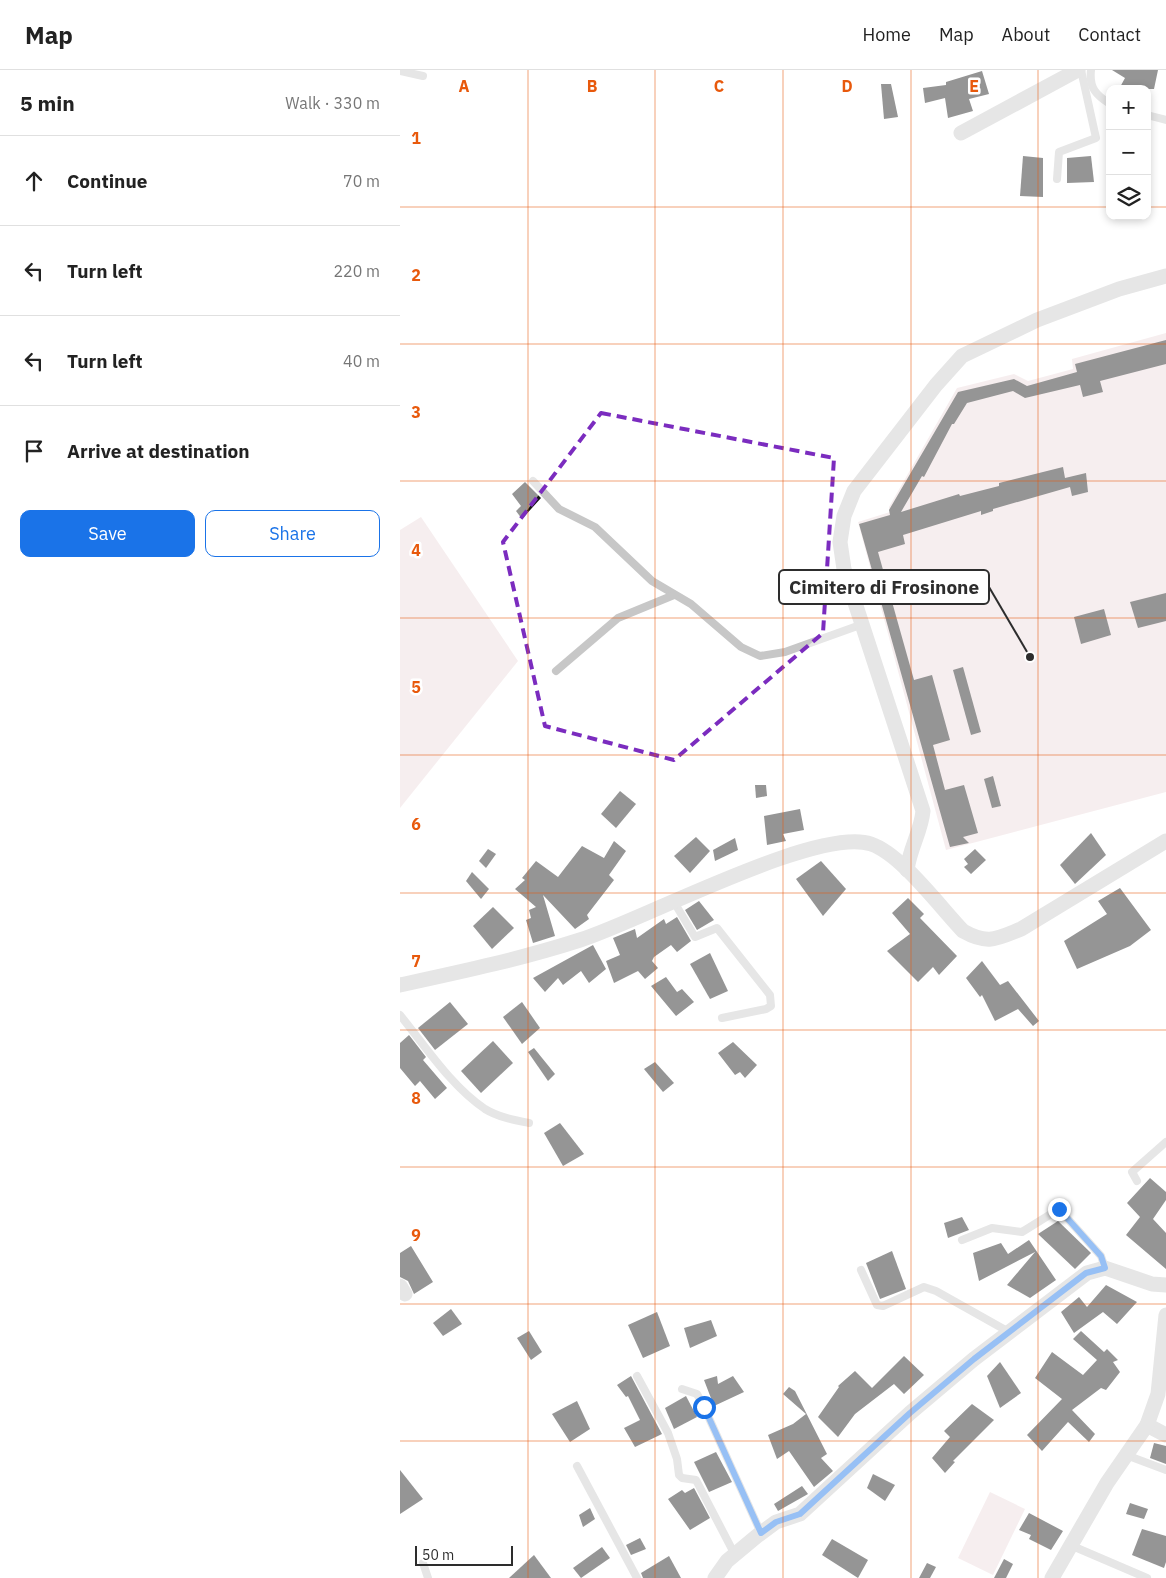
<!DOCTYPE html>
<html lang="en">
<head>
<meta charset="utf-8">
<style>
	:root { --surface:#fff; --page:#f6f6f6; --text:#222; --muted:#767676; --line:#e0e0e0; --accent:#1a73e8 }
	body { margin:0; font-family:"IBM Plex Sans",sans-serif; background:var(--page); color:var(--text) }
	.controls { position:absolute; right:15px; top:15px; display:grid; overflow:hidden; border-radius:10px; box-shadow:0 2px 8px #0003 }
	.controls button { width:45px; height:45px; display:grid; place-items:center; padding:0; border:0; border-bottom:1px solid var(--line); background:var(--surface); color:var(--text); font:25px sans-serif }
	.scale { position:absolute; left:15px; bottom:12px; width:98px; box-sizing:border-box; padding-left:5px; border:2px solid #2d2d2d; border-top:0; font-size:14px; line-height:18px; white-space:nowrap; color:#2d2d2d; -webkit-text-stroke:4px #fff; paint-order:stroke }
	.stop { position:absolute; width:15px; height:15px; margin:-11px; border:4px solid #1a73e8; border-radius:50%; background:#fff }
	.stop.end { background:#1a73e8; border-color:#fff; box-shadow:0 1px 5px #0008 }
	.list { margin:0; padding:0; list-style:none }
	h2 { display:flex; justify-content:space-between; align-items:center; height:65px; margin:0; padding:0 20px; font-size:21px }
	h2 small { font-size:16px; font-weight:400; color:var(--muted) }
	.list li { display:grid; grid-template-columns:32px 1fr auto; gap:15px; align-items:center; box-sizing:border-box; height:90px; padding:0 20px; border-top:1px solid var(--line) }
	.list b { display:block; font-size:19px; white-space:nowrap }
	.list em { font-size:16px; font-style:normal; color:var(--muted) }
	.actions { display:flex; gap:10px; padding:15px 20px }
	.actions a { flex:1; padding:11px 0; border:1px solid var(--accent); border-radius:10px; text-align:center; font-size:18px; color:var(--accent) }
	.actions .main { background:var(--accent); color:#fff }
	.icon { flex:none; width:28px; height:28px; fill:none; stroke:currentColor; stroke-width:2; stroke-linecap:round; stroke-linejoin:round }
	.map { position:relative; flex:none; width:766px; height:1508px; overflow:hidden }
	header { display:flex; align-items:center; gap:30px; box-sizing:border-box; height:70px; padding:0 25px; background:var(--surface); border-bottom:1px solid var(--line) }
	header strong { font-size:24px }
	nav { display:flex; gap:28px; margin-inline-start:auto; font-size:18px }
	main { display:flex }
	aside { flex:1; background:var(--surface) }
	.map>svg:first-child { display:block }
</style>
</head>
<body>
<header>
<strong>Map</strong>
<nav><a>Home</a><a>Map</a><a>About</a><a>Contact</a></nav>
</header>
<main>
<aside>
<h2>5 min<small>Walk · 330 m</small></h2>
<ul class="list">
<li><svg class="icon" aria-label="ahead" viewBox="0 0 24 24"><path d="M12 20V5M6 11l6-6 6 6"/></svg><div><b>Continue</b></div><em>70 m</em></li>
<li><svg class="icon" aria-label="left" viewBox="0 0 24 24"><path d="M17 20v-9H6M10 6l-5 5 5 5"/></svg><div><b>Turn left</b></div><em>220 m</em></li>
<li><svg class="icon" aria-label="left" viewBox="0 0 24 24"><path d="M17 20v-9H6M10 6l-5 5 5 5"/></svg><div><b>Turn left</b></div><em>40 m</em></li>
<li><svg class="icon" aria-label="arrive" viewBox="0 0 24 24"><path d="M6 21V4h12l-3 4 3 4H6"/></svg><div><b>Arrive at destination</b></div></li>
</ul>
<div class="actions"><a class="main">Save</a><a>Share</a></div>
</aside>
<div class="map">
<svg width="766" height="1508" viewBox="0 0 766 1508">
	<rect width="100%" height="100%" fill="#fff"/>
	<g fill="#ecd9db">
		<polygon points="766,263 766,722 546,780 458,452 490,442 489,437 557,318 614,304 628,311 673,299 672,289"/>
		<polygon points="21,447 118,591 0,738 0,460"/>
		<polygon points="590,1422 625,1439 593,1505 558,1488"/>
	</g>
	<g fill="#141414">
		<polygon points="712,0 758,0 754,19 719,19 725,8"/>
		<polygon points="582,1 589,24 569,29 573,41 548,48 545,28 525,33 523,18 546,15 546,12"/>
		<polygon points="481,14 491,14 498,47 484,49"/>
		<polygon points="623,86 643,88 643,127 620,126"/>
		<polygon points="691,86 694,112 667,113 667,88"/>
		<polygon points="766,270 766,294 700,311 703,322 683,327 680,315 625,328 613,321 567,333 554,354 552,354 524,407 522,406 501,442 559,424 560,426 599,416 599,413 663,397 665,408 686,403 688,422 672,426 670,417 593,439 593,441 581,445 581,441 503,465 505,474 478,482 514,610 532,605 550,670 533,675 545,720 564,715 578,763 563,767 569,773 550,777 459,454 490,445 489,440 558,322 614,309 627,316 677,302 675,294"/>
		<polygon points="125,412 141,428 122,449 116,441 121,436 112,424"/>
		<polygon points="766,523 766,551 738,558 730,532"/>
		<polygon points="704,539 711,565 681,574 674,547"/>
		<polygon points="563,597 581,662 571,665 553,600"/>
		<polygon points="593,706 601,736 592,738 584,709"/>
		<polygon points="355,715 366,715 367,726 356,728"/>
		<polygon points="220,721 236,734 216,758 201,744"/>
		<polygon points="400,739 404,760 383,764 386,771 367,775 364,746"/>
		<polygon points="691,763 706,785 675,814 660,795"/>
		<polygon points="296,767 310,781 290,803 274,786"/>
		<polygon points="335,768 338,780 315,791 313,780"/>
		<polygon points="214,771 226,781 209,805 214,810 187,845 189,849 175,859 143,825 155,866 133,873 126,850 131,848 129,840 136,837 115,819 125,810 122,808 136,791 158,807 182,776 204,788"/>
		<polygon points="88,779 96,784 86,798 79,791"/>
		<polygon points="575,779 586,790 571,804 564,797 568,794 564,789"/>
		<polygon points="421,791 446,819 423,846 396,809"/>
		<polygon points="72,802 89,819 81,829 66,811"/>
		<polygon points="720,818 751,860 730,876 677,899 664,871 707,844 698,831"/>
		<polygon points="508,828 524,844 520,848 557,886 539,905 533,897 518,912 487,881 510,864 492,843"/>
		<polygon points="299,831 314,850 297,860 285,840"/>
		<polygon points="93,837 114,858 92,879 73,856"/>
		<polygon points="277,847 291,871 277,882 271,875 254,887 252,891 258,898 245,909 238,901 214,913 206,891 220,885 213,868 235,859 237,868 264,849 266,854"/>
		<polygon points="193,875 206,899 189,913 181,901 163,915 158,908 145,922 133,908"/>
		<polygon points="310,883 328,921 310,929 290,894"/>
		<polygon points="582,891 600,915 608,911 639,951 633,956 618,939 595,951 582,925 580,927 566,908"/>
		<polygon points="266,907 277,922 282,919 294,932 276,946 251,916"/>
		<polygon points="50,932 68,954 35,980 18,958"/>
		<polygon points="122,932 140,958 122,974 103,947"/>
		<polygon points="9,965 26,987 23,990 47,1018 35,1029 20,1011 15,1016 0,998 0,973"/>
		<polygon points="93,971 113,993 81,1023 61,1001"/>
		<polygon points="333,972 357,995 345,1008 340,1002 335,1005 318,983"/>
		<polygon points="134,978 155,1004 148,1011 128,982"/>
		<polygon points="255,992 274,1013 263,1022 244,999"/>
		<polygon points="160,1053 184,1084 163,1096 144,1063"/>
		<polygon points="750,1108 766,1122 766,1130 753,1149 766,1163 766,1199 726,1165 740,1147 727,1133"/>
		<polygon points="562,1147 569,1160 548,1168 544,1153"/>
		<polygon points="658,1151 691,1183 675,1199 638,1164"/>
		<polygon points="629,1170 656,1210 630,1228 607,1215 635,1182 579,1211 573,1183 601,1173 608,1184"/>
		<polygon points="11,1176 33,1212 14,1224 8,1211 0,1207 0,1183"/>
		<polygon points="492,1181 506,1219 480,1229 466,1193"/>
		<polygon points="706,1215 737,1232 717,1254 703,1242 674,1263 661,1242 679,1227 687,1237"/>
		<polygon points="51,1239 62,1254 43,1266 33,1253"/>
		<polygon points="257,1242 270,1276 243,1288 228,1255"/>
		<polygon points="311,1250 317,1266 290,1278 284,1258"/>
		<polygon points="129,1261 142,1282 131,1290 117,1268"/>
		<polygon points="681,1261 704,1282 707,1279 718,1290 713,1292 720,1302 706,1320 701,1318 672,1340 695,1364 689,1372 668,1352 642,1381 627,1365 662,1329 635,1308 652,1282 683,1305 697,1290 673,1269"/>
		<polygon points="504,1286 524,1305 504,1324 494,1314 455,1344 438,1367 418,1347 439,1317 438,1316 455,1301 472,1318"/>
		<polygon points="600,1292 621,1323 600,1338 587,1306"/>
		<polygon points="231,1306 262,1364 235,1377 224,1358 240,1350 228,1326 226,1327 217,1315"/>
		<polygon points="317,1306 318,1314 333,1306 344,1322 314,1336 304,1310"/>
		<polygon points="389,1317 395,1321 427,1384 421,1388 433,1401 414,1417 389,1381 377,1389 368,1365 393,1354 406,1344 383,1324"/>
		<polygon points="286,1326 297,1347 274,1359 265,1338"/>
		<polygon points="177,1331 190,1359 170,1372 152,1344"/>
		<polygon points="572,1334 594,1350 553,1391 555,1392 545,1403 532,1388 550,1367 544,1361"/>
		<polygon points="754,1373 766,1376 766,1394 750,1388"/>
		<polygon points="316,1382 332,1412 309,1422 294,1392"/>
		<polygon points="0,1400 23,1429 0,1444"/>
		<polygon points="473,1404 495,1415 485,1431 467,1418"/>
		<polygon points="402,1416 408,1424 378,1441 374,1434"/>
		<polygon points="294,1418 310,1448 290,1460 268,1429 282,1420 285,1423"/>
		<polygon points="730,1433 748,1439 744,1449 726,1444"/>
		<polygon points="190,1438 195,1449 183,1457 179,1445"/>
		<polygon points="629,1443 663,1461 651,1480 629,1469 631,1465 619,1460"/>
		<polygon points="742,1459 766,1466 766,1492 764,1498 732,1485"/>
		<polygon points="240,1468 246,1479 231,1485 226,1475"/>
		<polygon points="432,1469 468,1490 458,1508 422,1485"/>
		<polygon points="202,1477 210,1488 181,1508 173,1498"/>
		<polygon points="134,1485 151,1508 109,1508"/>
		<polygon points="269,1486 281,1508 243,1508 241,1503"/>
		<polygon points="604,1489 613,1494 606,1508 594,1508"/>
		<polygon points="527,1493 536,1497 530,1508 519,1508"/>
	</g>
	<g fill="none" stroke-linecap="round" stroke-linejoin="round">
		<g stroke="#c7c7c7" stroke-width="8">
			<path d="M691,0C689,18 696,25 710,34"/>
			<polyline points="0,1 23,6"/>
			<polyline points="747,45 766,50"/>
			<polyline points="657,109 659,82 696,68 681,0"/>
			<polyline points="133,411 159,439 195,457 252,511 291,534 341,577 360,586 385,582 463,554"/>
			<polyline points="156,601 218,548 274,525"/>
			<polyline points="274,832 295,867 317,858 370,925 371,936 366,939 322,948"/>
			<path d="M0,945C26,977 51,1016 85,1039C98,1047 114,1050 129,1053"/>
			<polyline points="737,1111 732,1102 766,1072"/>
			<polyline points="562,1170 592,1158 622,1162 659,1139 701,1186 705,1198"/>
			<polyline points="461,1200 477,1235 483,1236 524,1217 536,1221 609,1262"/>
			<polyline points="237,1306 268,1363 277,1389 279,1405 282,1408 296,1410 335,1485"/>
			<polyline points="282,1319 297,1324 304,1337 361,1463"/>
			<polyline points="726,1385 766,1400"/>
			<polyline points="177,1396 237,1508"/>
			<polyline points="670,1475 747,1508"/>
			<polyline points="23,1493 28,1508"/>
		</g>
		<g stroke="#c7c7c7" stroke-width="15">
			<polyline points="561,63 678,0"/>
			<path d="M507,800C510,777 521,762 523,741L444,499L440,472L444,446L454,421L536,315L562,286L637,250L719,219L766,206"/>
			<path d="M0,915C60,902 121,889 180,870C241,851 417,756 471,774C501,784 540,837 563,861C588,875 596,869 621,859L766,771"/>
			<polyline points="0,1216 5,1224"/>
			<polyline points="747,1355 766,1365"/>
			<polyline points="315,1508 327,1491 357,1466 376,1452 400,1444 510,1343 574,1289 687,1203 705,1198 752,1214 766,1215"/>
			<polyline points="652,1508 707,1413 747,1355 758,1324 766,1245"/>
		</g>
	</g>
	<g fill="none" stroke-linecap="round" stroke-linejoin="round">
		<polyline stroke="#1a73e8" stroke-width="6" points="304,1337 361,1463 376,1452 400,1444 510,1343 574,1289 686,1203 705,1198 701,1186 659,1139"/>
	</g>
	<path d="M0 0H766V1508H0ZM201,343L434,388L423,563L274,690L145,656L103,472Z" fill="#fff" fill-opacity=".55" fill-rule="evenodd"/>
	<path fill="none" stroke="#7b2cbf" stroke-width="4" stroke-dasharray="10 6" stroke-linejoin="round" d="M201,343L434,388L423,563L274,690L145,656L103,472Z"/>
	<path fill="none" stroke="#e8590c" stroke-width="1" stroke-opacity="0.55" d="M128,0V1508M255,0V1508M383,0V1508M511,0V1508M638,0V1508M0,137H710M747,137H766M0,274H766M0,411H766M0,548H766M0,685H766M0,823H766M0,960H766M0,1097H766M0,1234H766M0,1371H766"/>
	<g font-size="16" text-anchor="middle" font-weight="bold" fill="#e8590c" stroke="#fff" stroke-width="5" stroke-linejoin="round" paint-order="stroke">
		<text x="64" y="22">A</text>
		<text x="192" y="22">B</text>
		<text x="319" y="22">C</text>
		<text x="447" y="22">D</text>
		<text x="574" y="22">E</text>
		<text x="16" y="74">1</text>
		<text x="16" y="211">2</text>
		<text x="16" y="348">3</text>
		<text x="16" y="486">4</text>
		<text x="16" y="623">5</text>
		<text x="16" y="760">6</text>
		<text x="16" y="897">7</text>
		<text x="16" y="1034">8</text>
		<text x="16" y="1171">9</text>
	</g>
	<path fill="none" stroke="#2d2d2d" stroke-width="2" d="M630 587L589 517"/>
	<circle fill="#2d2d2d" stroke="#fff" stroke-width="2" cx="630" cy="587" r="5"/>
	<rect fill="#fff" stroke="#2d2d2d" stroke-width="2" x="379" y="500" width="210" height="34" rx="5"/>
	<g font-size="19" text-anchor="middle" font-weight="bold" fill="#2d2d2d">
		<text x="484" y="524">Cimitero di Frosinone</text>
	</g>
</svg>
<div class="controls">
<button>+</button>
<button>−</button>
<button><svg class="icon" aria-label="layers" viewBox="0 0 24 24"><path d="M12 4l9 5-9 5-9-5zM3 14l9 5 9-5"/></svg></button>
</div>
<div class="scale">50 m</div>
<div class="stop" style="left:304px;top:1337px"></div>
<div class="stop end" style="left:659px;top:1139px"></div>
</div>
</main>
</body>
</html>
